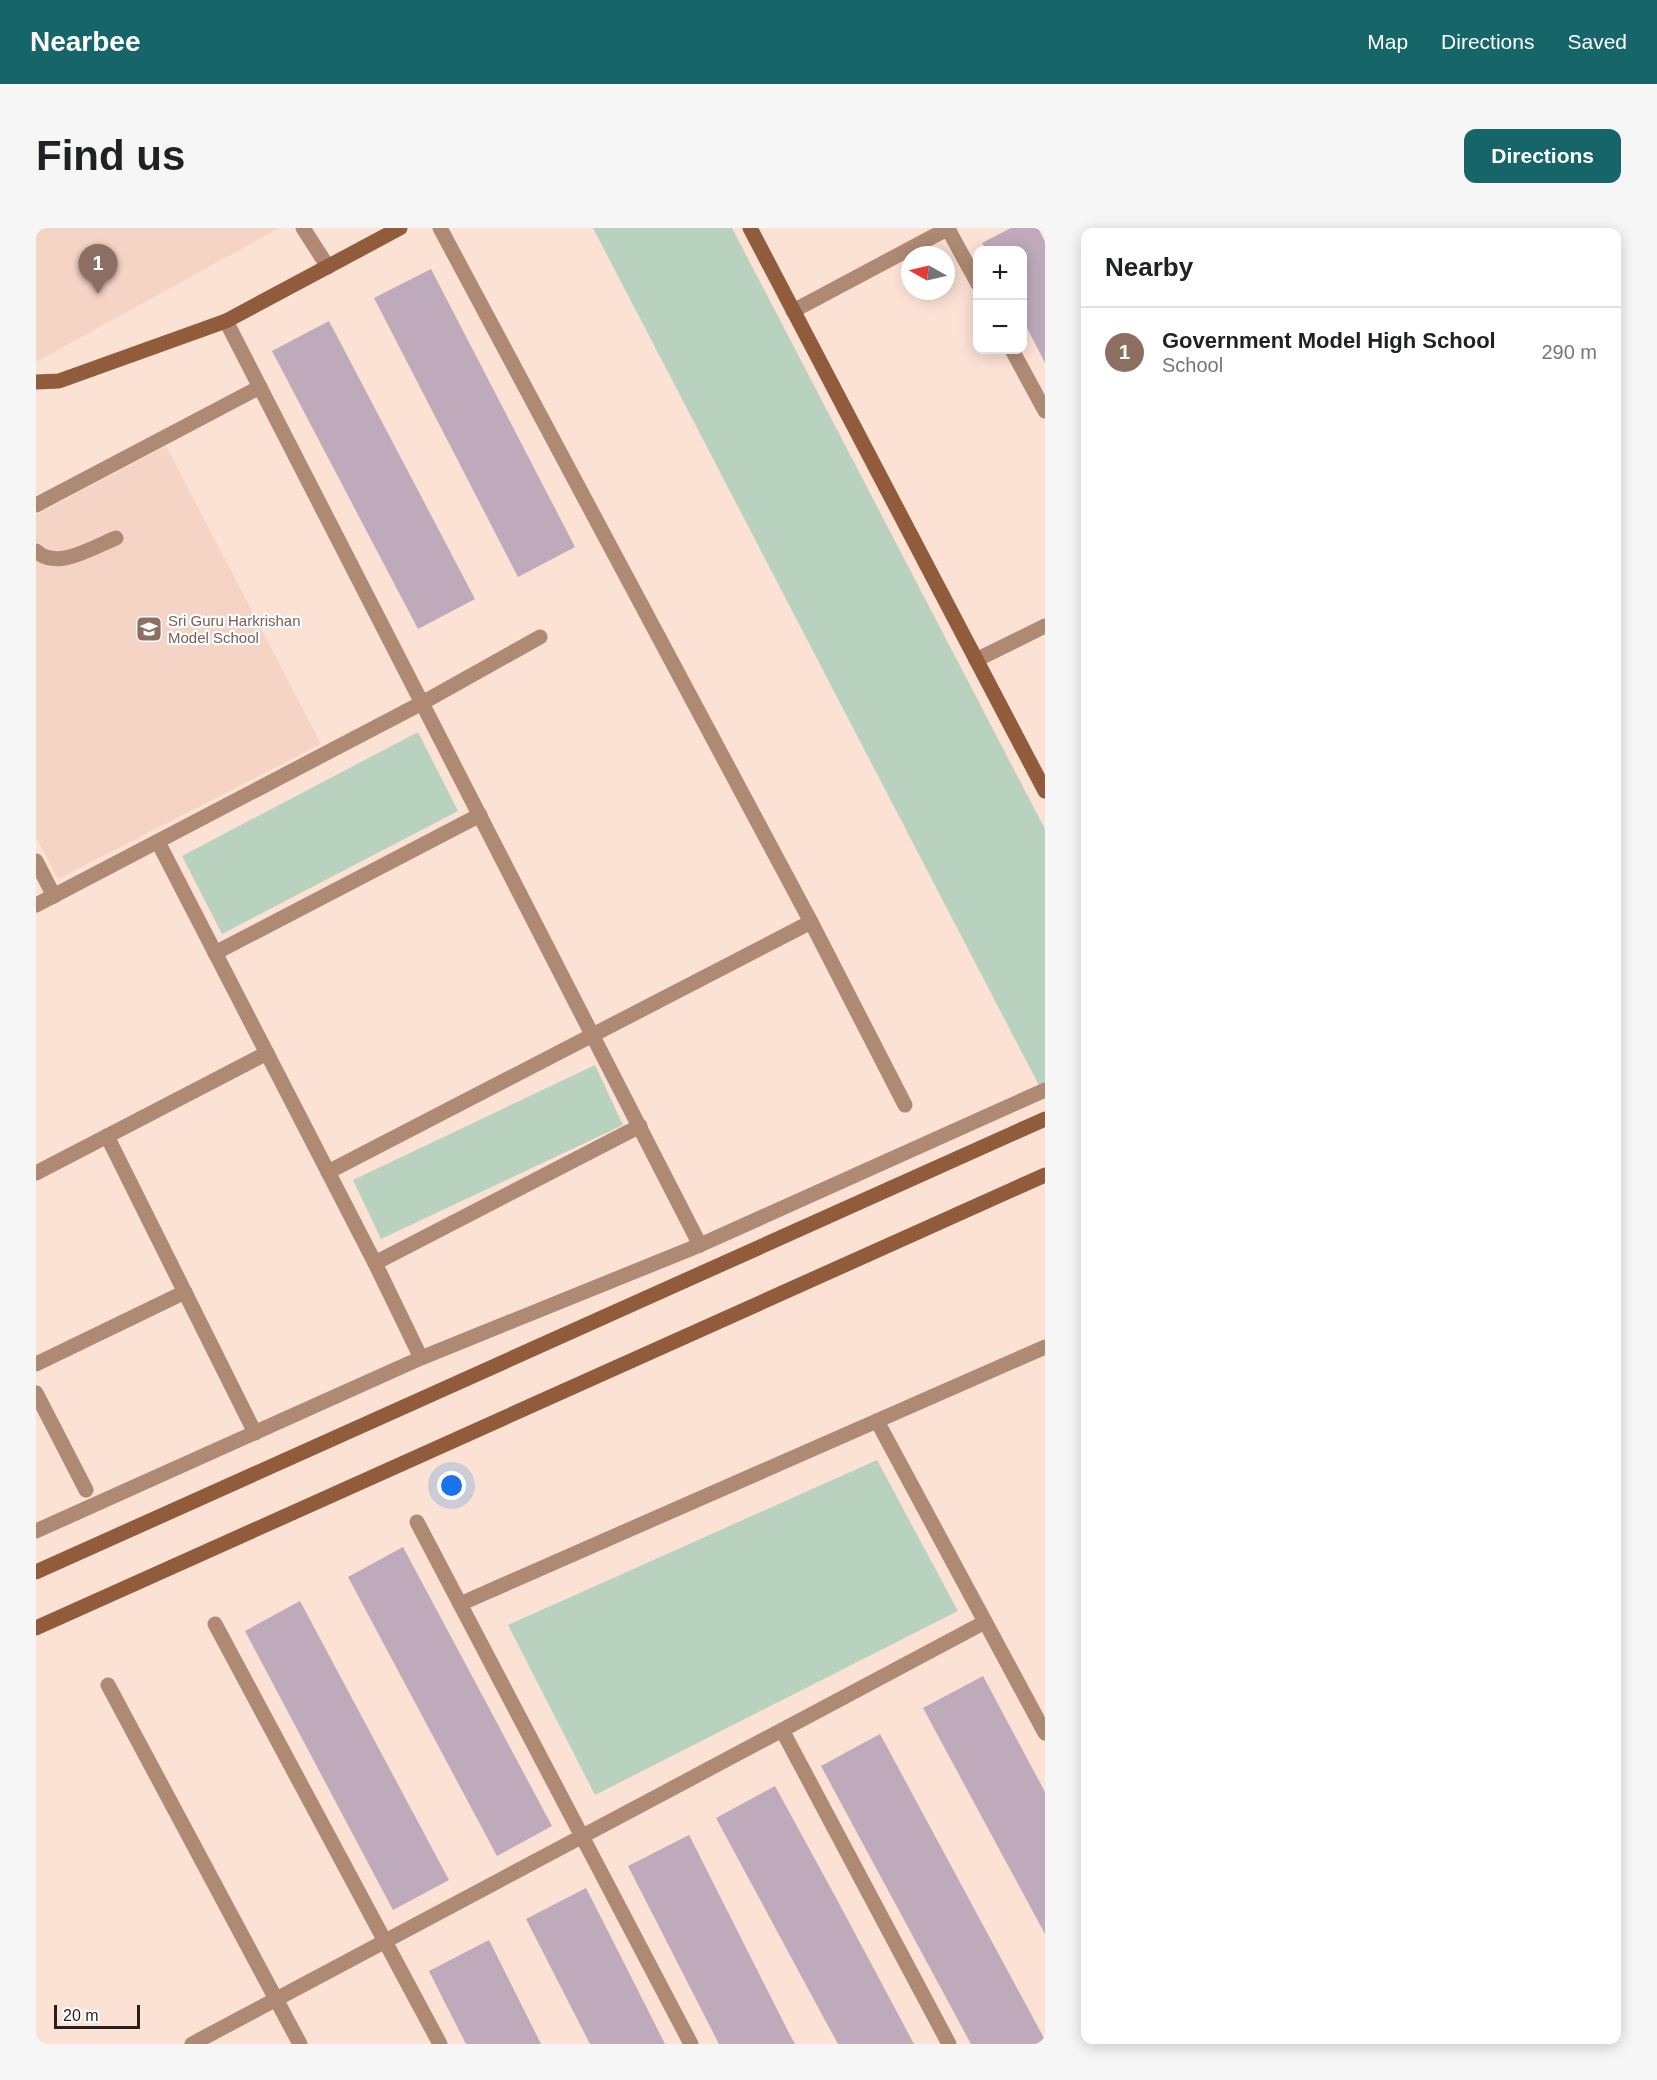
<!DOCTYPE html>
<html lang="en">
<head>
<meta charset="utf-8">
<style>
	:root { --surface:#fff; --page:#f6f6f6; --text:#202124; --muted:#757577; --line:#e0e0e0; --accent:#166568 }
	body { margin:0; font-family:Helvetica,sans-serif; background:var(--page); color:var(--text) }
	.controls { position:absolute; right:18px; top:18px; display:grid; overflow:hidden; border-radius:12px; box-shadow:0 3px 15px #0003 }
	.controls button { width:54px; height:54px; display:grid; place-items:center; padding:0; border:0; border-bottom:2px solid var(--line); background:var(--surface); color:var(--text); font:30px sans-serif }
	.compass { position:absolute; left:865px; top:18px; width:54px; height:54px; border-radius:50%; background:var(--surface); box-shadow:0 3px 15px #0003; rotate:278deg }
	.scale { position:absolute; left:18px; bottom:15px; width:86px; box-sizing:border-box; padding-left:6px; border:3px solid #281e1a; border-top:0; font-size:16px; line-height:21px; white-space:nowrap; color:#281e1a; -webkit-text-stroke:4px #fff; paint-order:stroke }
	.you { position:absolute; left:416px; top:1258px; width:21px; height:21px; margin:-15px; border:4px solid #fff; border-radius:50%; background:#1a73e8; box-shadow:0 0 0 9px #1a73e833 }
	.badge { display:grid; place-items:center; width:39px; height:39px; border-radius:50%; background:var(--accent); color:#fff; font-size:20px; font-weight:700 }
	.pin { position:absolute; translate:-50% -50px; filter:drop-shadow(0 2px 3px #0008) }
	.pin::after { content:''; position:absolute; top:32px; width:21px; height:18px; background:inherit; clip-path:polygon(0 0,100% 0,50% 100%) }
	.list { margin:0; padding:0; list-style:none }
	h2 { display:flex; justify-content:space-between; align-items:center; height:78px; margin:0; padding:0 24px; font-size:26px }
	h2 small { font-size:20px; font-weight:400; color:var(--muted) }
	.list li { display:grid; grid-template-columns:39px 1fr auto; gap:18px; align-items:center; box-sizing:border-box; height:90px; padding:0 24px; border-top:2px solid var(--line) }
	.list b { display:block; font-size:22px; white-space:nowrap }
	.list p { margin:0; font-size:20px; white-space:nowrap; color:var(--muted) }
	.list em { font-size:20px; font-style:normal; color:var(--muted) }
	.map { position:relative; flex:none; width:1009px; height:1816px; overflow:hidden; border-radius:12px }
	header { display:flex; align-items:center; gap:36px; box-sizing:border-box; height:84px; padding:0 30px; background:var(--accent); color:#fff }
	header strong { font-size:28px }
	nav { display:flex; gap:33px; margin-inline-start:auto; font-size:21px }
	.intro { display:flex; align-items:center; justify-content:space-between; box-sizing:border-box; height:144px; padding:0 36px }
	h1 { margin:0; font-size:42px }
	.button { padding:15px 27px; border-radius:12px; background:var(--accent); color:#fff; font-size:21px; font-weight:700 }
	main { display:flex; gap:36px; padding:0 36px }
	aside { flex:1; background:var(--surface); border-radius:12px; box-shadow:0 3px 15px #0003 }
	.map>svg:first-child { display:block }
</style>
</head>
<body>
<header>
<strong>Nearbee</strong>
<nav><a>Map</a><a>Directions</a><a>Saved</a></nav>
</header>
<div class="intro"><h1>Find us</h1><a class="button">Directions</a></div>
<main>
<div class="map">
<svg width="1009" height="1816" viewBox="0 0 1009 1816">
	<rect width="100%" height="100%" fill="#fce1d5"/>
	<g fill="#f5d3c5">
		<polygon points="0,0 243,0 2,133 0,132"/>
		<polygon points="130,218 285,516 22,651 0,609 0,287"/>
	</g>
	<g fill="#b9d2bf">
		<polygon points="557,0 696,0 1009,601 1009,869"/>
		<polygon points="382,504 422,583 186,706 146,628"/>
		<polygon points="559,837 587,897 345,1011 317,952"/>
		<polygon points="841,1232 922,1383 559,1567 472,1397"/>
	</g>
	<g fill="#beaabb">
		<polygon points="975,0 1002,0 1009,14 1009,135 987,92 987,22 950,22 946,15"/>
		<polygon points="395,41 539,319 482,349 338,70"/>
		<polygon points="293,93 439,371 382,401 236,123"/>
		<polygon points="367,1319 516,1598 461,1628 312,1349"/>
		<polygon points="264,1373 413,1652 357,1682 209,1403"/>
		<polygon points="947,1448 1009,1564 1009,1706 887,1480"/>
		<polygon points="844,1506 1009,1812 1009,1816 935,1816 785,1538"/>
		<polygon points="739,1558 799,1668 878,1816 802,1816 784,1783 680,1590"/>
		<polygon points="653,1607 752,1803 759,1816 683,1816 592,1638"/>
		<polygon points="550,1660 579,1717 629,1816 554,1816 490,1691"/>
		<polygon points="453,1712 505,1816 430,1816 407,1771 393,1743"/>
	</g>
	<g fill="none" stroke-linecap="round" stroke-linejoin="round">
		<g stroke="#ae8a74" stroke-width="15">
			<polyline points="267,0 292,39"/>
			<path d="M0,323C21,343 57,319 80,310"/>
			<polyline points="386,475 504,409"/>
		</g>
		<g stroke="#ae8a74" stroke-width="15">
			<polyline points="404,0 775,694 869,877"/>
			<polyline points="912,1 942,56"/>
			<polyline points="757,83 913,0"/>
			<polyline points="190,93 664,1017"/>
			<polyline points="976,122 1009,183"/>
			<polyline points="0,277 224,159"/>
			<polyline points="940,432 1009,398"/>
			<polyline points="122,614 339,1035 385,1130"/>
			<polyline points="0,633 18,668"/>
			<polyline points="0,677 386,475"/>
			<polyline points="179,725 444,587"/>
			<polyline points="71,908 219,1205"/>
			<polyline points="292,944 775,694"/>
			<polyline points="0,945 231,825"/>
			<polyline points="339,1035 604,898"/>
			<polyline points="0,1136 149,1064"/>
			<polyline points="0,1165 50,1262"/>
			<polyline points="841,1193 1009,1505"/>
			<polyline points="381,1294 655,1816"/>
			<polyline points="0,1303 385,1130 664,1017 1009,862"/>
			<polyline points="424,1376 1009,1119"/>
			<polyline points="179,1396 404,1816"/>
			<polyline points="72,1457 264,1816"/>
			<polyline points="746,1502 913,1816"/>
			<polyline points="156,1816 949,1394"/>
		</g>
		<g stroke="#905c3c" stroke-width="15">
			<polyline points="714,0 1009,563"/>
			<polyline points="0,154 23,153 190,93 364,0"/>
			<polyline points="0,1344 1009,891"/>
			<polyline points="0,1400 1009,947"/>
		</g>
	</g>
	<defs>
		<symbol id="school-square" viewBox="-11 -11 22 22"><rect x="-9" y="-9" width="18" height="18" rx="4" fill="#8d6e63" stroke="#fff"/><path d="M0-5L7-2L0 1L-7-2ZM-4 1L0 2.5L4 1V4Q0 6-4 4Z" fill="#fff"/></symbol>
	</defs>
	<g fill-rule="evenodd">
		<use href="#school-square" x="98" y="386" width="30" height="30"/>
	</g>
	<g text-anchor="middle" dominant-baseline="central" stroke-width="4.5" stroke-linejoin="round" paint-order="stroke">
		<g font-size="15" fill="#785e54" stroke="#fff" text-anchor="start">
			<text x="132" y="392">Sri Guru Harkrishan<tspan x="132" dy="17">Model School</tspan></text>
		</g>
	</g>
</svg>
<div class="controls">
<button>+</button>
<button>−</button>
</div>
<svg class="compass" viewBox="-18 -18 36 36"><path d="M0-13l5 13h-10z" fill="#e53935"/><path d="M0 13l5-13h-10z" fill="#757577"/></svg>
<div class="scale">20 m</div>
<div class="you"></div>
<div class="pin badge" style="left:62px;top:66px;background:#8d6e63">1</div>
</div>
<aside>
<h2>Nearby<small></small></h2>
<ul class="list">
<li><span class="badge" style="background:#8d6e63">1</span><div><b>Government Model High School</b><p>School</p></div><em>290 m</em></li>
</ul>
</aside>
</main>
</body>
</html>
